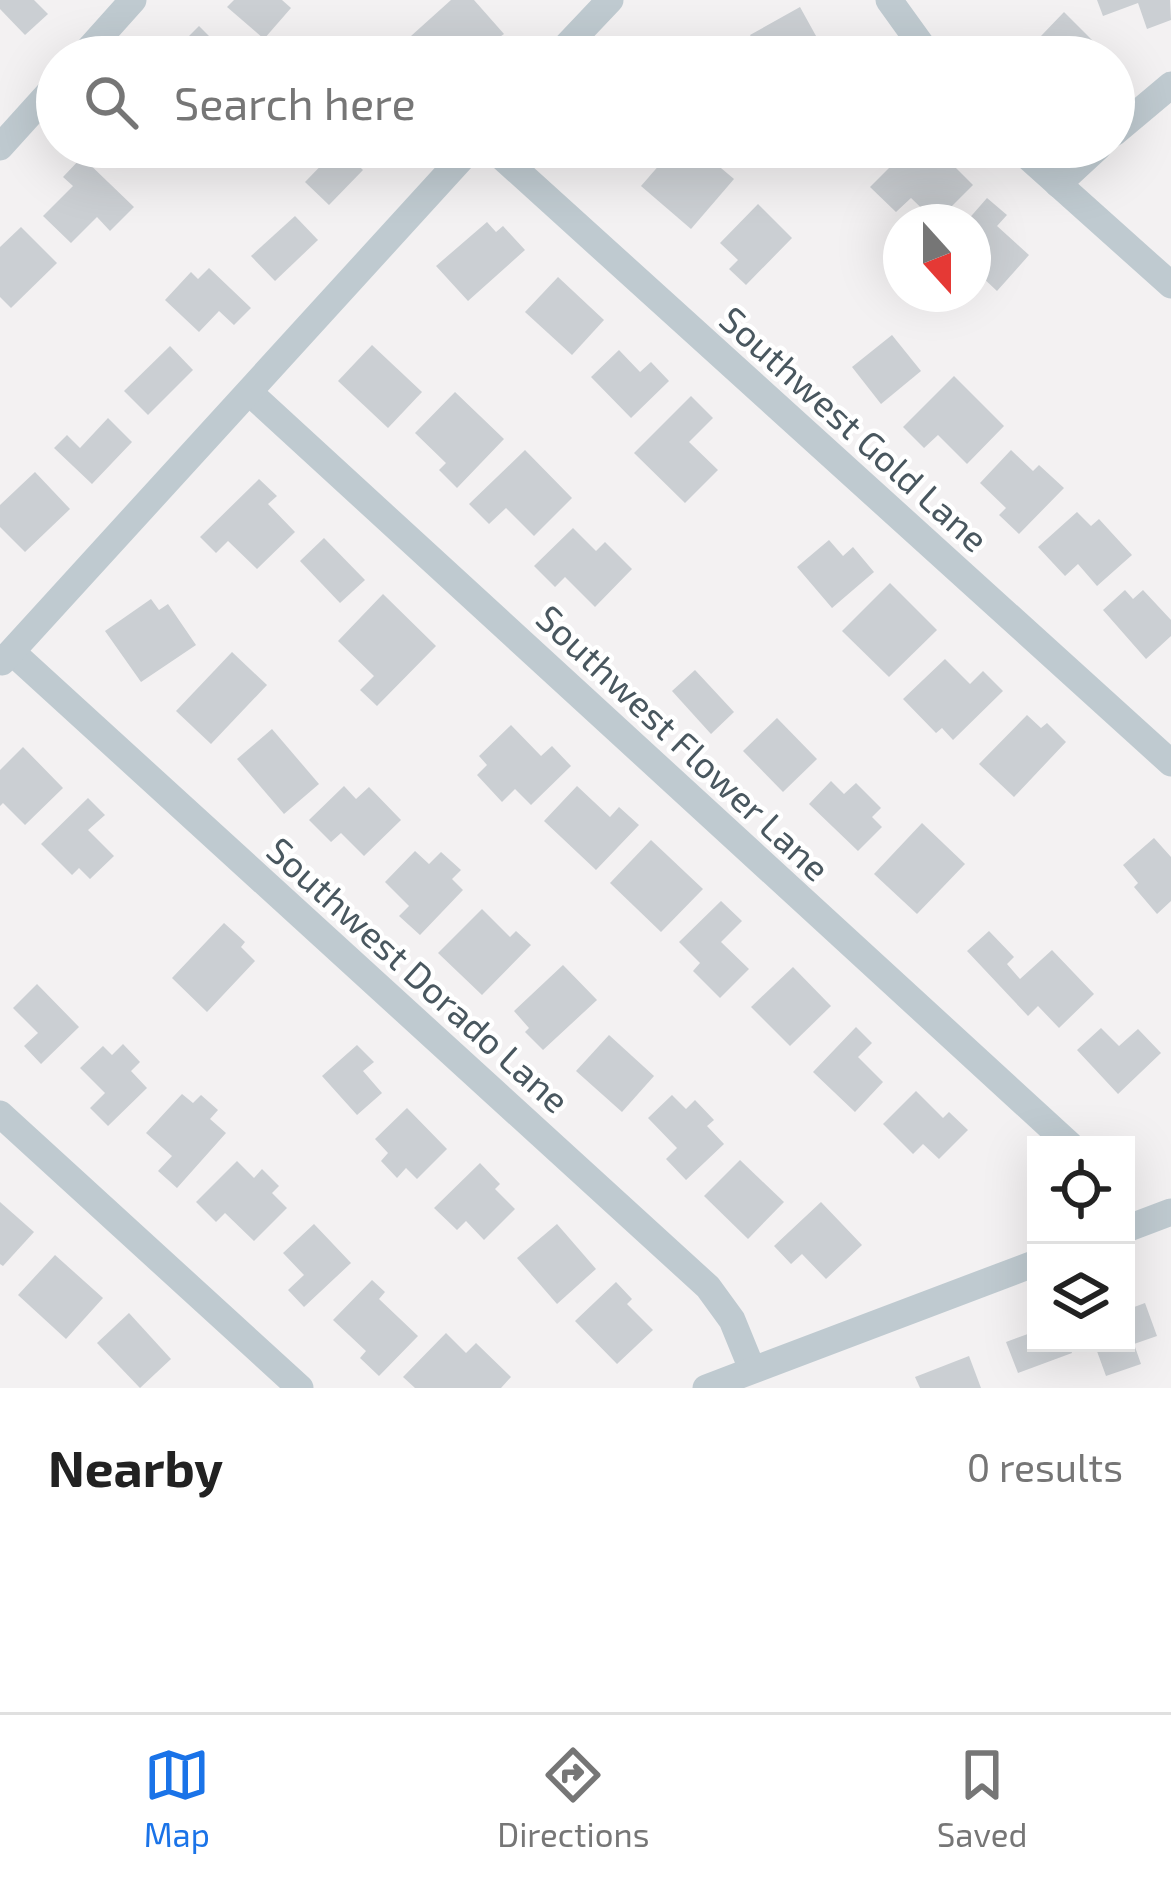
<!DOCTYPE html>
<html lang="en">
<head>
<meta charset="utf-8">
<style>
	:root { --surface:#fff; --page:#f6f6f6; --text:#222; --muted:#767676; --line:#e0e0e0; --accent:#1a73e8 }
	body { margin:0; font-family:"Exo 2",sans-serif; background:var(--page); color:var(--text) }
	.controls { position:absolute; right:36px; bottom:36px; display:grid; overflow:hidden; border-radius:0px; box-shadow:0 12px 48px #0002 }
	.controls button { width:108px; height:108px; display:grid; place-items:center; padding:0; border:0; border-bottom:3px solid var(--line); background:var(--surface); color:var(--text); font:60px sans-serif }
	.compass { position:absolute; left:883px; top:204px; width:108px; height:108px; border-radius:50%; background:var(--surface); box-shadow:0 12px 48px #0002; rotate:159deg }
	.list { margin:0; padding:0; list-style:none }
	h2 { display:flex; justify-content:space-between; align-items:center; height:156px; margin:0; padding:0 48px; font-size:51px }
	h2 small { font-size:39px; font-weight:400; color:var(--muted) }
	.icon { flex:none; width:66px; height:66px; fill:none; stroke:currentColor; stroke-width:2; stroke-linecap:round; stroke-linejoin:round }
	.map { position:relative; flex:none; width:1171px; height:1388px; overflow:hidden }
	.search { position:absolute; background:var(--surface); box-shadow:0 12px 48px #0002; left:36px; right:36px; top:36px; height:132px; display:flex; align-items:center; gap:30px; box-sizing:border-box; padding:0 42px; border-radius:66px; color:var(--muted); font-size:45px }
	.sheet { height:324px; background:var(--surface) }
	nav { display:flex; justify-content:space-around; align-items:center; box-sizing:border-box; height:168px; border-top:3px solid var(--line); background:var(--surface); font-size:33px; color:var(--muted) }
	nav a { display:grid; justify-items:center; gap:6px }
	nav .on { color:var(--accent) }
	.map>svg:first-child { display:block }
</style>
</head>
<body>
<div class="map">
<svg width="1171" height="1388" viewBox="0 0 1171 1388">
	<rect width="100%" height="100%" fill="#f3f1f2"/>
	<g fill="#cbcfd3">
		<polygon points="0,0 34,0 48,14 25,35 0,9"/>
		<polygon points="234,0 282,0 291,8 264,39 227,7"/>
		<polygon points="451,0 474,0 504,34 471,57 429,57 411,36"/>
		<polygon points="1097,0 1170,0 1171,20 1147,29 1138,3 1103,16"/>
		<polygon points="800,7 821,45 833,38 843,57 763,57 750,35"/>
		<polygon points="1064,12 1109,57 1037,57 1050,44 1041,36"/>
		<polygon points="199,26 230,57 194,57 181,44"/>
		<polygon points="339,147 363,170 329,205 305,182"/>
		<polygon points="601,147 633,147 619,163"/>
		<polygon points="675,147 696,147 734,179 691,229 641,186"/>
		<polygon points="808,147 856,147 835,161 828,150 816,158"/>
		<polygon points="910,147 935,147 973,185 936,222 911,198 896,212 870,187"/>
		<polygon points="82,157 134,207 110,231 97,217 71,243 43,216 73,186 63,177"/>
		<polygon points="987,198 1007,215 997,226 1029,255 997,291 981,276 973,286 973,222 966,222"/>
		<polygon points="758,204 792,238 746,285 729,269 738,260 720,243"/>
		<polygon points="295,216 318,240 275,281 251,256"/>
		<polygon points="487,222 496,232 503,226 525,250 468,301 436,266"/>
		<polygon points="21,227 57,263 11,308 0,297 0,247"/>
		<polygon points="209,268 251,308 234,325 219,311 199,332 165,300 191,272 198,279"/>
		<polygon points="558,277 604,320 572,355 525,312"/>
		<polygon points="892,335 921,371 881,404 852,367"/>
		<polygon points="372,345 422,392 388,428 338,381"/>
		<polygon points="170,346 193,370 148,415 124,391"/>
		<polygon points="619,350 640,372 651,362 669,381 631,418 591,377"/>
		<polygon points="954,376 1004,426 967,464 938,435 924,448 903,427"/>
		<polygon points="455,392 504,439 457,488 439,470 446,463 415,433"/>
		<polygon points="691,396 713,418 689,442 718,470 685,503 634,453"/>
		<polygon points="108,418 132,442 92,484 54,448 67,435 80,448"/>
		<polygon points="525,450 572,498 534,536 506,508 489,524 469,504"/>
		<polygon points="1011,450 1033,471 1039,465 1064,488 1019,534 999,515 1006,508 980,483"/>
		<polygon points="35,472 70,509 25,552 0,527 0,505"/>
		<polygon points="259,479 277,496 268,504 295,532 257,569 228,541 216,553 200,537"/>
		<polygon points="1077,512 1091,526 1099,519 1132,555 1097,586 1078,564 1065,576 1038,547"/>
		<polygon points="573,528 596,551 605,542 632,569 595,607 565,577 555,587 534,566"/>
		<polygon points="324,538 365,580 340,603 300,561"/>
		<polygon points="829,540 843,556 853,547 874,572 832,608 797,567"/>
		<polygon points="890,583 937,630 889,677 842,631"/>
		<polygon points="1125,590 1133,599 1143,590 1171,620 1171,636 1146,659 1103,610"/>
		<polygon points="383,594 436,646 377,706 360,690 374,676 338,641"/>
		<polygon points="151,599 159,610 168,604 196,645 141,682 105,631"/>
		<polygon points="232,652 267,685 211,744 176,711"/>
		<polygon points="945,659 970,684 983,671 1003,691 953,740 942,728 936,733 903,699"/>
		<polygon points="695,670 734,712 711,734 672,691"/>
		<polygon points="1027,715 1041,728 1047,723 1066,742 1014,797 979,764"/>
		<polygon points="777,718 817,759 783,792 743,751"/>
		<polygon points="511,725 541,756 552,746 571,766 531,805 515,789 502,802 477,775 487,765 479,756"/>
		<polygon points="272,729 319,784 284,814 237,759"/>
		<polygon points="23,747 63,788 25,825 3,803 0,806 0,770"/>
		<polygon points="831,781 844,794 856,783 881,808 872,817 882,827 858,851 809,804"/>
		<polygon points="344,786 356,799 369,787 401,820 364,856 341,833 331,842 309,820"/>
		<polygon points="577,786 610,817 619,807 639,825 596,870 544,821"/>
		<polygon points="88,798 105,815 88,830 114,856 90,879 79,868 72,875 41,844"/>
		<polygon points="922,823 965,864 917,914 874,874"/>
		<polygon points="1154,838 1171,857 1171,901 1157,914 1134,887 1138,883 1123,865"/>
		<polygon points="651,840 703,889 661,932 610,883"/>
		<polygon points="415,851 429,864 441,852 461,870 452,879 463,890 420,935 399,916 409,906 385,882"/>
		<polygon points="721,901 742,921 721,942 749,969 720,998 693,971 700,963 679,942"/>
		<polygon points="482,909 510,937 516,931 531,945 482,995 438,953"/>
		<polygon points="224,923 245,942 241,947 255,961 207,1012 172,978"/>
		<polygon points="989,931 1014,957 1007,964 1020,979 1052,950 1094,994 1059,1028 1038,1006 1028,1016 967,951"/>
		<polygon points="563,965 597,1000 543,1050 525,1032 529,1028 514,1011"/>
		<polygon points="793,967 831,1006 790,1046 751,1007"/>
		<polygon points="37,984 79,1027 41,1064 24,1046 38,1033 13,1008"/>
		<polygon points="856,1027 872,1043 858,1057 883,1082 855,1112 813,1072"/>
		<polygon points="1101,1028 1119,1046 1138,1029 1161,1053 1118,1094 1077,1050"/>
		<polygon points="609,1035 654,1076 622,1112 576,1071"/>
		<polygon points="123,1044 140,1062 131,1071 147,1088 108,1126 90,1108 105,1093 80,1068 103,1046 112,1055"/>
		<polygon points="357,1045 374,1062 363,1071 382,1093 357,1115 322,1076"/>
		<polygon points="916,1091 943,1118 949,1112 968,1130 939,1159 923,1144 913,1154 883,1124"/>
		<polygon points="182,1094 193,1103 201,1095 218,1110 210,1119 226,1133 177,1188 158,1171 172,1156 146,1133"/>
		<polygon points="672,1095 686,1109 695,1100 714,1120 707,1126 724,1144 686,1180 666,1159 677,1148 648,1118"/>
		<polygon points="407,1108 447,1149 417,1179 406,1168 397,1178 381,1161 388,1153 375,1139"/>
		<polygon points="740,1160 784,1202 748,1239 704,1196"/>
		<polygon points="237,1161 254,1178 262,1169 279,1186 272,1193 287,1208 254,1241 225,1213 216,1222 196,1202"/>
		<polygon points="480,1163 500,1184 495,1189 515,1209 484,1240 466,1221 457,1230 434,1208"/>
		<polygon points="0,1202 34,1232 3,1266 0,1264"/>
		<polygon points="821,1202 862,1245 826,1279 802,1254 791,1264 774,1246"/>
		<polygon points="314,1224 351,1263 304,1307 288,1290 304,1275 283,1253"/>
		<polygon points="557,1224 596,1269 557,1304 517,1258"/>
		<polygon points="55,1255 103,1298 66,1339 18,1295"/>
		<polygon points="372,1280 385,1292 379,1299 418,1336 379,1376 360,1358 366,1351 333,1320"/>
		<polygon points="616,1282 632,1299 627,1304 653,1330 617,1364 575,1321"/>
		<polygon points="1145,1303 1157,1336 1134,1344 1141,1364 1106,1376 1094,1343 1126,1343 1126,1310"/>
		<polygon points="129,1313 171,1359 140,1388 97,1343"/>
		<polygon points="1036,1331 1036,1343 1069,1343 1072,1353 1018,1373 1006,1342"/>
		<polygon points="446,1333 466,1353 476,1343 511,1377 501,1388 415,1388 403,1377"/>
		<polygon points="969,1356 981,1388 920,1388 915,1377"/>
	</g>
	<g fill="none" stroke-linecap="round" stroke-linejoin="round">
		<g stroke="#bfcad0" stroke-width="27">
			<polyline points="889,0 930,57"/>
			<polyline points="82,57 133,0"/>
			<polyline points="556,57 610,0"/>
			<polyline points="1114,133 1171,85"/>
			<polyline points="0,147 57,84"/>
			<polyline points="491,147 1171,763"/>
			<polyline points="1017,147 1171,285"/>
			<polyline points="1058,184 1098,147"/>
			<polyline points="250,393 1070,1145"/>
			<polyline points="12,652 708,1287 732,1320 752,1369"/>
			<polyline points="2,662 472,147"/>
			<polyline points="0,1114 300,1388"/>
			<polyline points="1126,1229 1171,1212"/>
			<polyline points="706,1388 1036,1263"/>
		</g>
	</g>
	<g text-anchor="middle" dominant-baseline="central" stroke-width="9" stroke-linejoin="round" paint-order="stroke">
		<g font-size="36" fill="#49575f" stroke="#fff">
			<text transform="translate(855 428) rotate(42)">Southwest Gold Lane</text>
			<text transform="translate(684 742) rotate(43)">Southwest Flower Lane</text>
			<text transform="translate(419 974) rotate(42)">Southwest Dorado Lane</text>
		</g>
	</g>
</svg>
<div class="controls">
<button><svg class="icon" aria-label="locate" viewBox="0 0 24 24"><circle cx="12" cy="12" r="6"/><path d="M12 2v4M12 18v4M2 12h4M18 12h4"/></svg></button>
<button><svg class="icon" aria-label="layers" viewBox="0 0 24 24"><path d="M12 4l9 5-9 5-9-5zM3 14l9 5 9-5"/></svg></button>
</div>
<svg class="compass" viewBox="-18 -18 36 36"><path d="M0-13l5 13h-10z" fill="#e53935"/><path d="M0 13l5-13h-10z" fill="#767676"/></svg>
<div class="search"><svg class="icon" aria-label="search" viewBox="0 0 24 24"><circle cx="10" cy="10" r="6"/><path d="M15 15l6 6"/></svg>Search here</div>
</div>
<section class="sheet">
<h2>Nearby<small>0 results</small></h2>
<ul class="list">
</ul>
</section>
<nav>
<a class="on"><svg class="icon" aria-label="map" viewBox="0 0 24 24"><path d="M3 6l6-2 6 2 6-2v14l-6 2-6-2-6 2zM9 4v14M15 6v14"/></svg>Map</a>
<a><svg class="icon" aria-label="directions" viewBox="0 0 24 24"><path d="M12 3l9 9-9 9-9-9zM9 14v-3h6M13 9l2 2-2 2"/></svg>Directions</a>
<a><svg class="icon" aria-label="saved" viewBox="0 0 24 24"><path d="M7 4h10v16l-5-4-5 4z"/></svg>Saved</a>
</nav>
</body>
</html>
